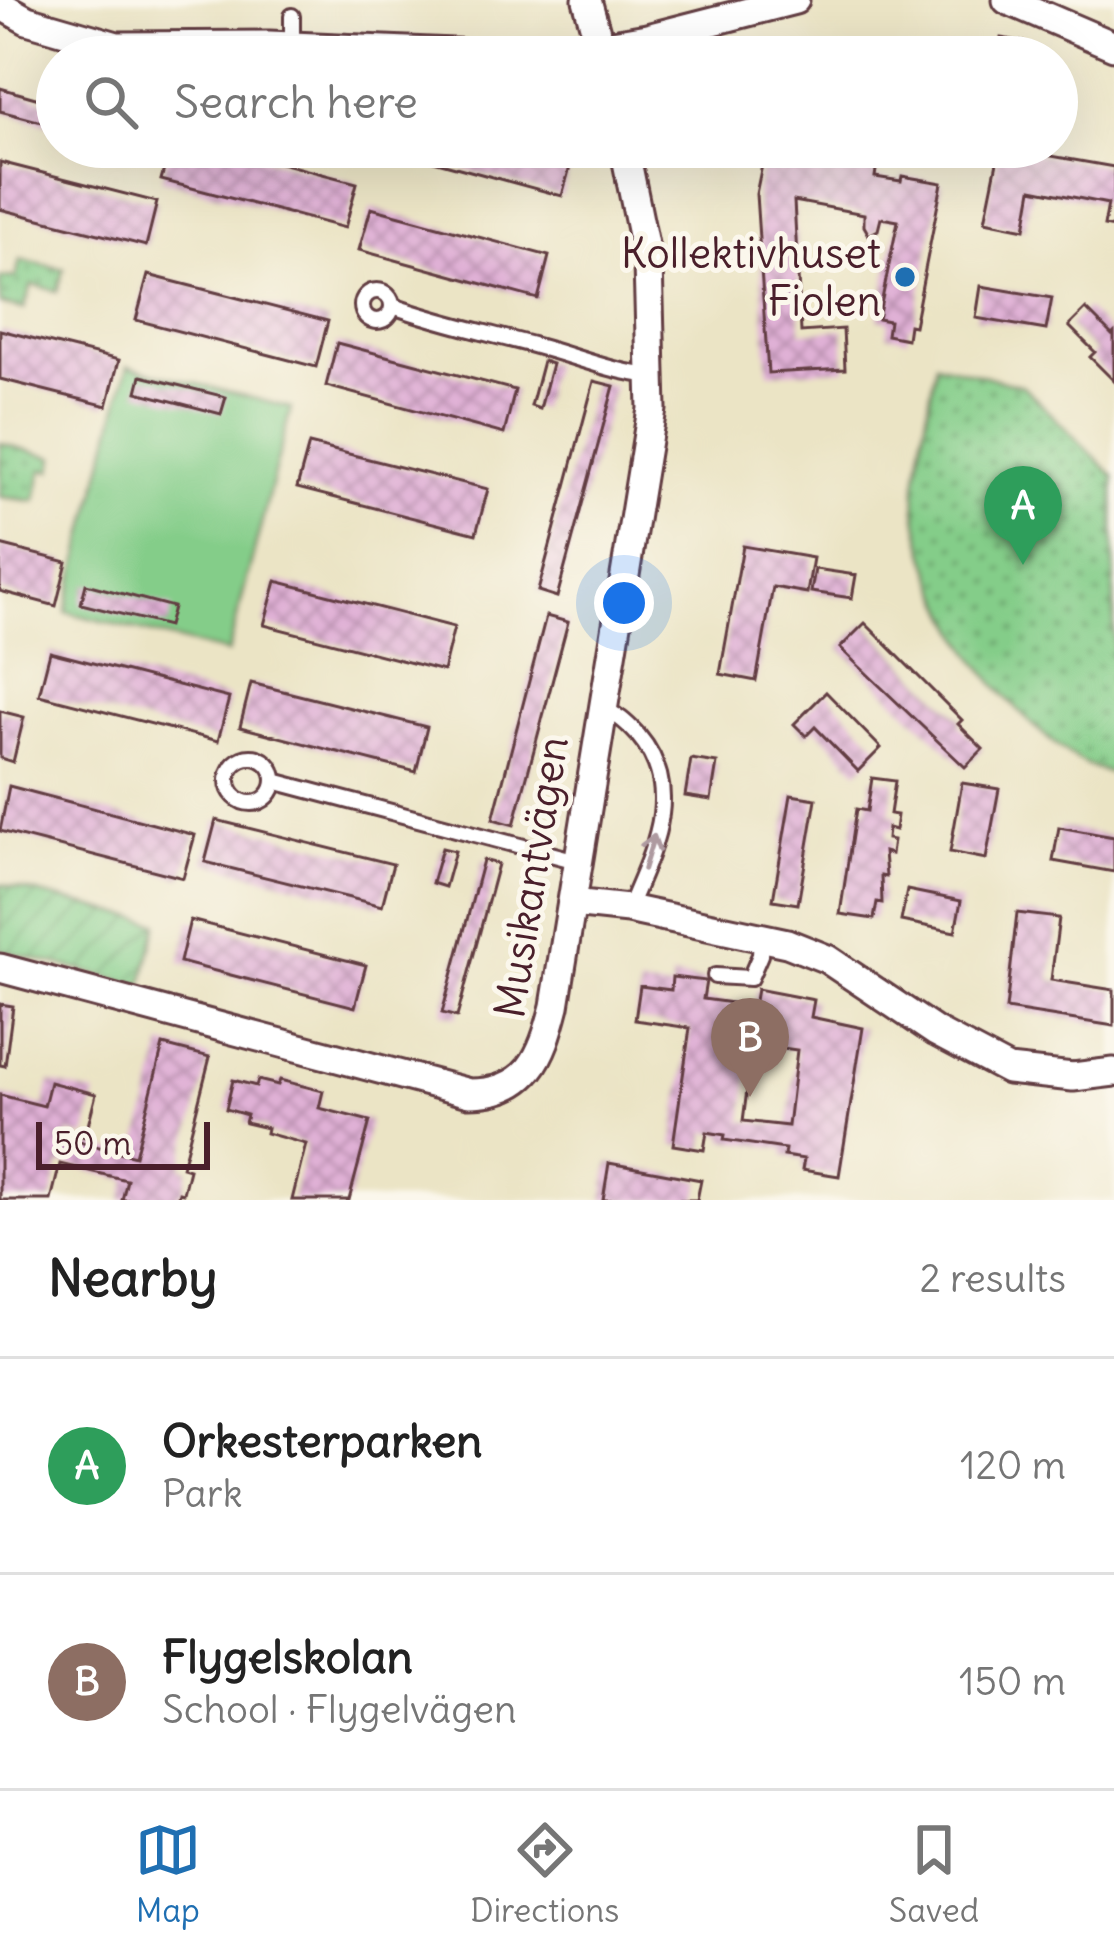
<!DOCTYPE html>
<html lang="en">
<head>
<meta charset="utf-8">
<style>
	:root { --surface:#fff; --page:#f2f2f2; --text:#222; --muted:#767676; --line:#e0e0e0; --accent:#1f6fb2 }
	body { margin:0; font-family:Delius,sans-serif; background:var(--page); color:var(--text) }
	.scale { position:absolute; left:36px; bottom:30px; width:174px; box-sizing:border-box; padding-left:12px; border:6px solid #4a1f2b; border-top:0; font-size:33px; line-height:42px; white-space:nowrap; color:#4a1f2b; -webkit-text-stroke:9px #fbf7ec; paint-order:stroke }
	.you { position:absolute; left:624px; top:603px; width:42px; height:42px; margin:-30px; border:9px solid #fff; border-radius:50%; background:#1a73e8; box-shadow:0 0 0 18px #1a73e833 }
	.badge { display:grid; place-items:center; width:78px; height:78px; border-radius:50%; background:var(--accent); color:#fff; font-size:39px; font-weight:700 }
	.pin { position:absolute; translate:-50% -99px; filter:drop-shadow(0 3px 6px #0008) }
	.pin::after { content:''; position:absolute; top:63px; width:42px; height:36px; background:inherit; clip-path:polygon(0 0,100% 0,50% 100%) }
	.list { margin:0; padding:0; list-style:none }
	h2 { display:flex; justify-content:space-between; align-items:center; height:156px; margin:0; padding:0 48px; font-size:51px }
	h2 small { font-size:39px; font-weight:400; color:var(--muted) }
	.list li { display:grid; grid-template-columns:78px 1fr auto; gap:36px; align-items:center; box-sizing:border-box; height:216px; padding:0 48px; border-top:3px solid var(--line) }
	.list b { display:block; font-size:45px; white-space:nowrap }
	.list p { margin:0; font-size:39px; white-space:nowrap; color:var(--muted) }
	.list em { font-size:39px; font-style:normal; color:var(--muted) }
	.icon { flex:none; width:66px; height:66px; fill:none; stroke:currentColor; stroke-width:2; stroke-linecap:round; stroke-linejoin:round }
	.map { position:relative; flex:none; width:1114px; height:1200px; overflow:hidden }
	.search { position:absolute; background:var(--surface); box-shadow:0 12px 48px #0002; left:36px; right:36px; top:36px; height:132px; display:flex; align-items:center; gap:30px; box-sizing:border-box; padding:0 42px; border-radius:66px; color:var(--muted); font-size:45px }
	.sheet { height:588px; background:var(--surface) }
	nav { display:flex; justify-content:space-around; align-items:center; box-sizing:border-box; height:168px; border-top:3px solid var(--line); background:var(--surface); font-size:33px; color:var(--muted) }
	nav a { display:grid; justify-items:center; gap:6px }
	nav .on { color:var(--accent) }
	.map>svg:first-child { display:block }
</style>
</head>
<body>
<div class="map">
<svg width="1114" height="1200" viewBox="0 0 1114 1200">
	<defs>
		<pattern id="park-dots" width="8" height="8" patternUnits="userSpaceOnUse" patternTransform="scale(3)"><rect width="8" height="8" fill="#84cd89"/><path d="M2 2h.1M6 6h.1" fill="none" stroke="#6ea670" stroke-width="1.8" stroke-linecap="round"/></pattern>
		<pattern id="garden-furrows" width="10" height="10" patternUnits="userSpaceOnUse" patternTransform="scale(3)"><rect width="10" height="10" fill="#84cd89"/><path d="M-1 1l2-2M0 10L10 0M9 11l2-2" fill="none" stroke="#6ea670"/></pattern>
		<pattern id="building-cross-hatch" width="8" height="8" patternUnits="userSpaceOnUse" patternTransform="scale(3)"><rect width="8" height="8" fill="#e0b1d6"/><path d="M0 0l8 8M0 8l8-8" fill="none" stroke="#b88fae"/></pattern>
	</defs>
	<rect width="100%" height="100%" fill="#fbf7ec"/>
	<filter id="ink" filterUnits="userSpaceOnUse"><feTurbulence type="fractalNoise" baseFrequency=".00833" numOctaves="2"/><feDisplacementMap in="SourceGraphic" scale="24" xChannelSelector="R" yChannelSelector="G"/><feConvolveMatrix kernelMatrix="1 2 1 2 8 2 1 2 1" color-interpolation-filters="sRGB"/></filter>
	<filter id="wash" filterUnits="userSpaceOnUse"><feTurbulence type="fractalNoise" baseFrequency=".004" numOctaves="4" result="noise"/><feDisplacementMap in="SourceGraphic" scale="48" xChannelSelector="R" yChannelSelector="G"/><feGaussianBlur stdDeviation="2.7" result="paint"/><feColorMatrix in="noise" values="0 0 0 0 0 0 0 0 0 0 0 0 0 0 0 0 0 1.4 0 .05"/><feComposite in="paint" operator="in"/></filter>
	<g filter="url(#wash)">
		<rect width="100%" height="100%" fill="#ebe4c5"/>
		<polygon fill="#84cd89" stroke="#67765a" stroke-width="3" points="128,366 291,408 228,653 66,612"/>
		<g fill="url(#park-dots)" stroke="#67765a" stroke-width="3">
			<polygon points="20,260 64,269 57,291 32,285 24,309 0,304 0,278 16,277"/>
			<path d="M936,363L1023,386L1114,476V773C1066,770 986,682 964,641C943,603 922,554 916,510C912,479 931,399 936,363Z"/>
			<polygon points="0,443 54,457 52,471 43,469 35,501 0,497"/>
		</g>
		<polygon fill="url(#garden-furrows)" stroke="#67765a" stroke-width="3" points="0,884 158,923 142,986 0,950"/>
		<g id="blocks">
			<g fill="url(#building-cross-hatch)" fill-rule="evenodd">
				<polygon points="1001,38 1025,42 1023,57 998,57"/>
				<polygon points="770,48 771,57 746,57 746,49"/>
				<polygon points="0,88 57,104 57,126 0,111"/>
				<polygon points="170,147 219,147 357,183 345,228 161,180"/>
				<polygon points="555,147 574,152 562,196 386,148"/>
				<polygon points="1000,147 1114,167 1114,228 1104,226 1108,204 1032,189 1025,229 985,221"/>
				<polygon points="781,160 824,168 825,161 844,164 845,160 876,170 875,177 901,181 902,176 942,183 914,326 909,325 907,339 887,335 889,321 878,319 898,221 881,218 878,230 869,235 864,226 864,214 794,201 801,332 843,329 845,369 768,373 756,194 762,165 779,168"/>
				<polygon points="0,162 157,202 146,246 0,209"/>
				<polygon points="371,208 549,256 538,299 359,250"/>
				<polygon points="148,275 328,321 316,367 136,320"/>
				<polygon points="981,286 1052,298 1046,330 976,318"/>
				<polygon points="1086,309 1112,335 1114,333 1114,381 1090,357 1095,352 1069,326"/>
				<polygon points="0,330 119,360 107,406 0,379"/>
				<polygon points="337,343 515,390 504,434 326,386"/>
				<polygon points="543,361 552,364 540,409 531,406"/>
				<polygon points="141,376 226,397 221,414 137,392"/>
				<polygon points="594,381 614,386 557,597 538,591"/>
				<polygon points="309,444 488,489 476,534 297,488"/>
				<polygon points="0,545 67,562 56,606 0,591"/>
				<polygon points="743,546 813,558 807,593 773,587 756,681 720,674"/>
				<polygon points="815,569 856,575 852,598 811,592"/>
				<polygon points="276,581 454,627 443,671 264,625"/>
				<polygon points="86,584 173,607 168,626 81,604"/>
				<polygon points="546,616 568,622 514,825 493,819"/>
				<polygon points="865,623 962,720 958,724 983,749 965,767 840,648"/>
				<polygon points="50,652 229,698 218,741 39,695"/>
				<polygon points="251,683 427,727 416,772 240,727"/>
				<polygon points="826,692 881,748 858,771 815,727 806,736 794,724"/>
				<polygon points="0,711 24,717 13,762 0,758"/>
				<polygon points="691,759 717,763 711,800 685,796"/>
				<polygon points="872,778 895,781 890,814 897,815 895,830 888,828 887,839 893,840 891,854 884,852 886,877 881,876 882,903 877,902 874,919 840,914 856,809 867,811"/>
				<polygon points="962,783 999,789 986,859 950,852"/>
				<polygon points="9,786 195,835 183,878 0,831"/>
				<polygon points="791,795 816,799 798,904 773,900"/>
				<polygon points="216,820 393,864 382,906 205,862"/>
				<polygon points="1059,827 1114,837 1114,872 1053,861"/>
				<polygon points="442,848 455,851 445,887 432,883"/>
				<polygon points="483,860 498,864 457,1017 442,1013"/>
				<polygon points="907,890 961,901 955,932 901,921"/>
				<polygon points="1017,913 1059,918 1051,980 1114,990 1114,1026 1006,1009"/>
				<polygon points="190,920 366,965 355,1007 180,962"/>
				<path d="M672,977L706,981L703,999L754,1006L757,989L814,1000L811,1017L863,1028L839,1176L802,1170L804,1159L784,1156L785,1149L724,1140L725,1135L707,1132L704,1150L673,1145L690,1028L635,1020L640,986L671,990ZM753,1044L797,1050L788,1126L743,1121Z"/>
				<polygon points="0,1004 13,1006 5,1066 0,1065"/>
				<polygon points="163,1045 210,1057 182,1167 189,1169 183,1193 179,1192 177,1200 122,1200 127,1180 60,1164 51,1200 0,1200 0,1095 44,1106 50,1082 96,1094 85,1137 68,1133 67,1139 135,1156"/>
				<polygon points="233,1080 256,1086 258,1080 278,1085 280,1080 323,1091 319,1108 370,1121 349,1200 292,1200 306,1144 266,1133 267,1128 245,1123 247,1115 226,1109"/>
				<polygon points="609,1163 701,1180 697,1200 603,1200"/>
			</g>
		</g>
	</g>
	<g filter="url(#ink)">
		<use href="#blocks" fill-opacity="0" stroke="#623d42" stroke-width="3"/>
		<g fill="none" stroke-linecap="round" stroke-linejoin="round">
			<defs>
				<g id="service">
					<polyline points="292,46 292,16"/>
					<circle cx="377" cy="306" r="15"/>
					<path d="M393,306C440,323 488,333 536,346C575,356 614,373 654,376"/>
					<path d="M601,708C617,714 626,722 638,735C685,790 653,850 628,909"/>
					<circle cx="251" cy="780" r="23"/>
					<polyline points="274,781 577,861"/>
					<polyline points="715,976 750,978 760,955 761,938"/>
				</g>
				<g id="minor">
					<polyline points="587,0 603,57"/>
					<polyline points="1007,0 1114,46"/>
					<polyline points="0,5 27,20 117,46 269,45 477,54 601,46 647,38 795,0"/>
					<polyline points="572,903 628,909 787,943 827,959 936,1032 1008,1070 1073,1077 1114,1072"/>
					<path d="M0,968L469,1093C529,1093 542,1057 555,1006L652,409L648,264L624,147"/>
				</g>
			</defs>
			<use href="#service" stroke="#623d42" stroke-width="20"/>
			<use href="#minor" stroke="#623d42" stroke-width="33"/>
			<use href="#service" stroke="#fff" stroke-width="14"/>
			<use href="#minor" stroke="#fff" stroke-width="27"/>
		</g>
		<defs><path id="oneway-shaft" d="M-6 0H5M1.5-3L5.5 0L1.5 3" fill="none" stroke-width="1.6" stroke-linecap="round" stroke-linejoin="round" transform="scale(3)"/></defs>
		<use stroke="#ae9aa0" href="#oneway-shaft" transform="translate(649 852) rotate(-73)"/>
	</g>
	<circle fill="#1f6fb2" stroke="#fbf7ec" stroke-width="4.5" cx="905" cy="277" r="12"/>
	<g text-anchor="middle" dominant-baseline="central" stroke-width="10" stroke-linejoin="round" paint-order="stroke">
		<g font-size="42" fill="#4a1f2b" stroke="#fbf7ec" text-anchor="end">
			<text x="881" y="253">Kollektivhuset<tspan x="881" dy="48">Fiolen</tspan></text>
		</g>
		<g font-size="42" fill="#4a1f2b" stroke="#fbf7ec">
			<text transform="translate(531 877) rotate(-81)">Musikantvägen</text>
		</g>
	</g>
</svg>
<div class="scale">50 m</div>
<div class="you"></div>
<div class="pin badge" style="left:1023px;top:565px;background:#2e9e5b">A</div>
<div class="pin badge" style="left:750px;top:1097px;background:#8d6e63">B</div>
<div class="search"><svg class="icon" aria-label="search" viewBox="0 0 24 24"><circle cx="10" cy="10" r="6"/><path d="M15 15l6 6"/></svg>Search here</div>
</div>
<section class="sheet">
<h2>Nearby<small>2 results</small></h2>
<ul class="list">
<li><span class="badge" style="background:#2e9e5b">A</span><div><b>Orkesterparken</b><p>Park</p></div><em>120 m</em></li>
<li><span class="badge" style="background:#8d6e63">B</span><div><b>Flygelskolan</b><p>School · Flygelvägen</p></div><em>150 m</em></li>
</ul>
</section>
<nav>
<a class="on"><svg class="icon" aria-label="map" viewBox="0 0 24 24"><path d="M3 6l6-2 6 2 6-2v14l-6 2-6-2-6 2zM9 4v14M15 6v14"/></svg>Map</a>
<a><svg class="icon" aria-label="directions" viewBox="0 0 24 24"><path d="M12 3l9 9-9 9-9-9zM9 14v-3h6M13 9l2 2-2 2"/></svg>Directions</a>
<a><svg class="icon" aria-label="saved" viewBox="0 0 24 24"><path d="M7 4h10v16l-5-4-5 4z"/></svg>Saved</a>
</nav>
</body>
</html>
